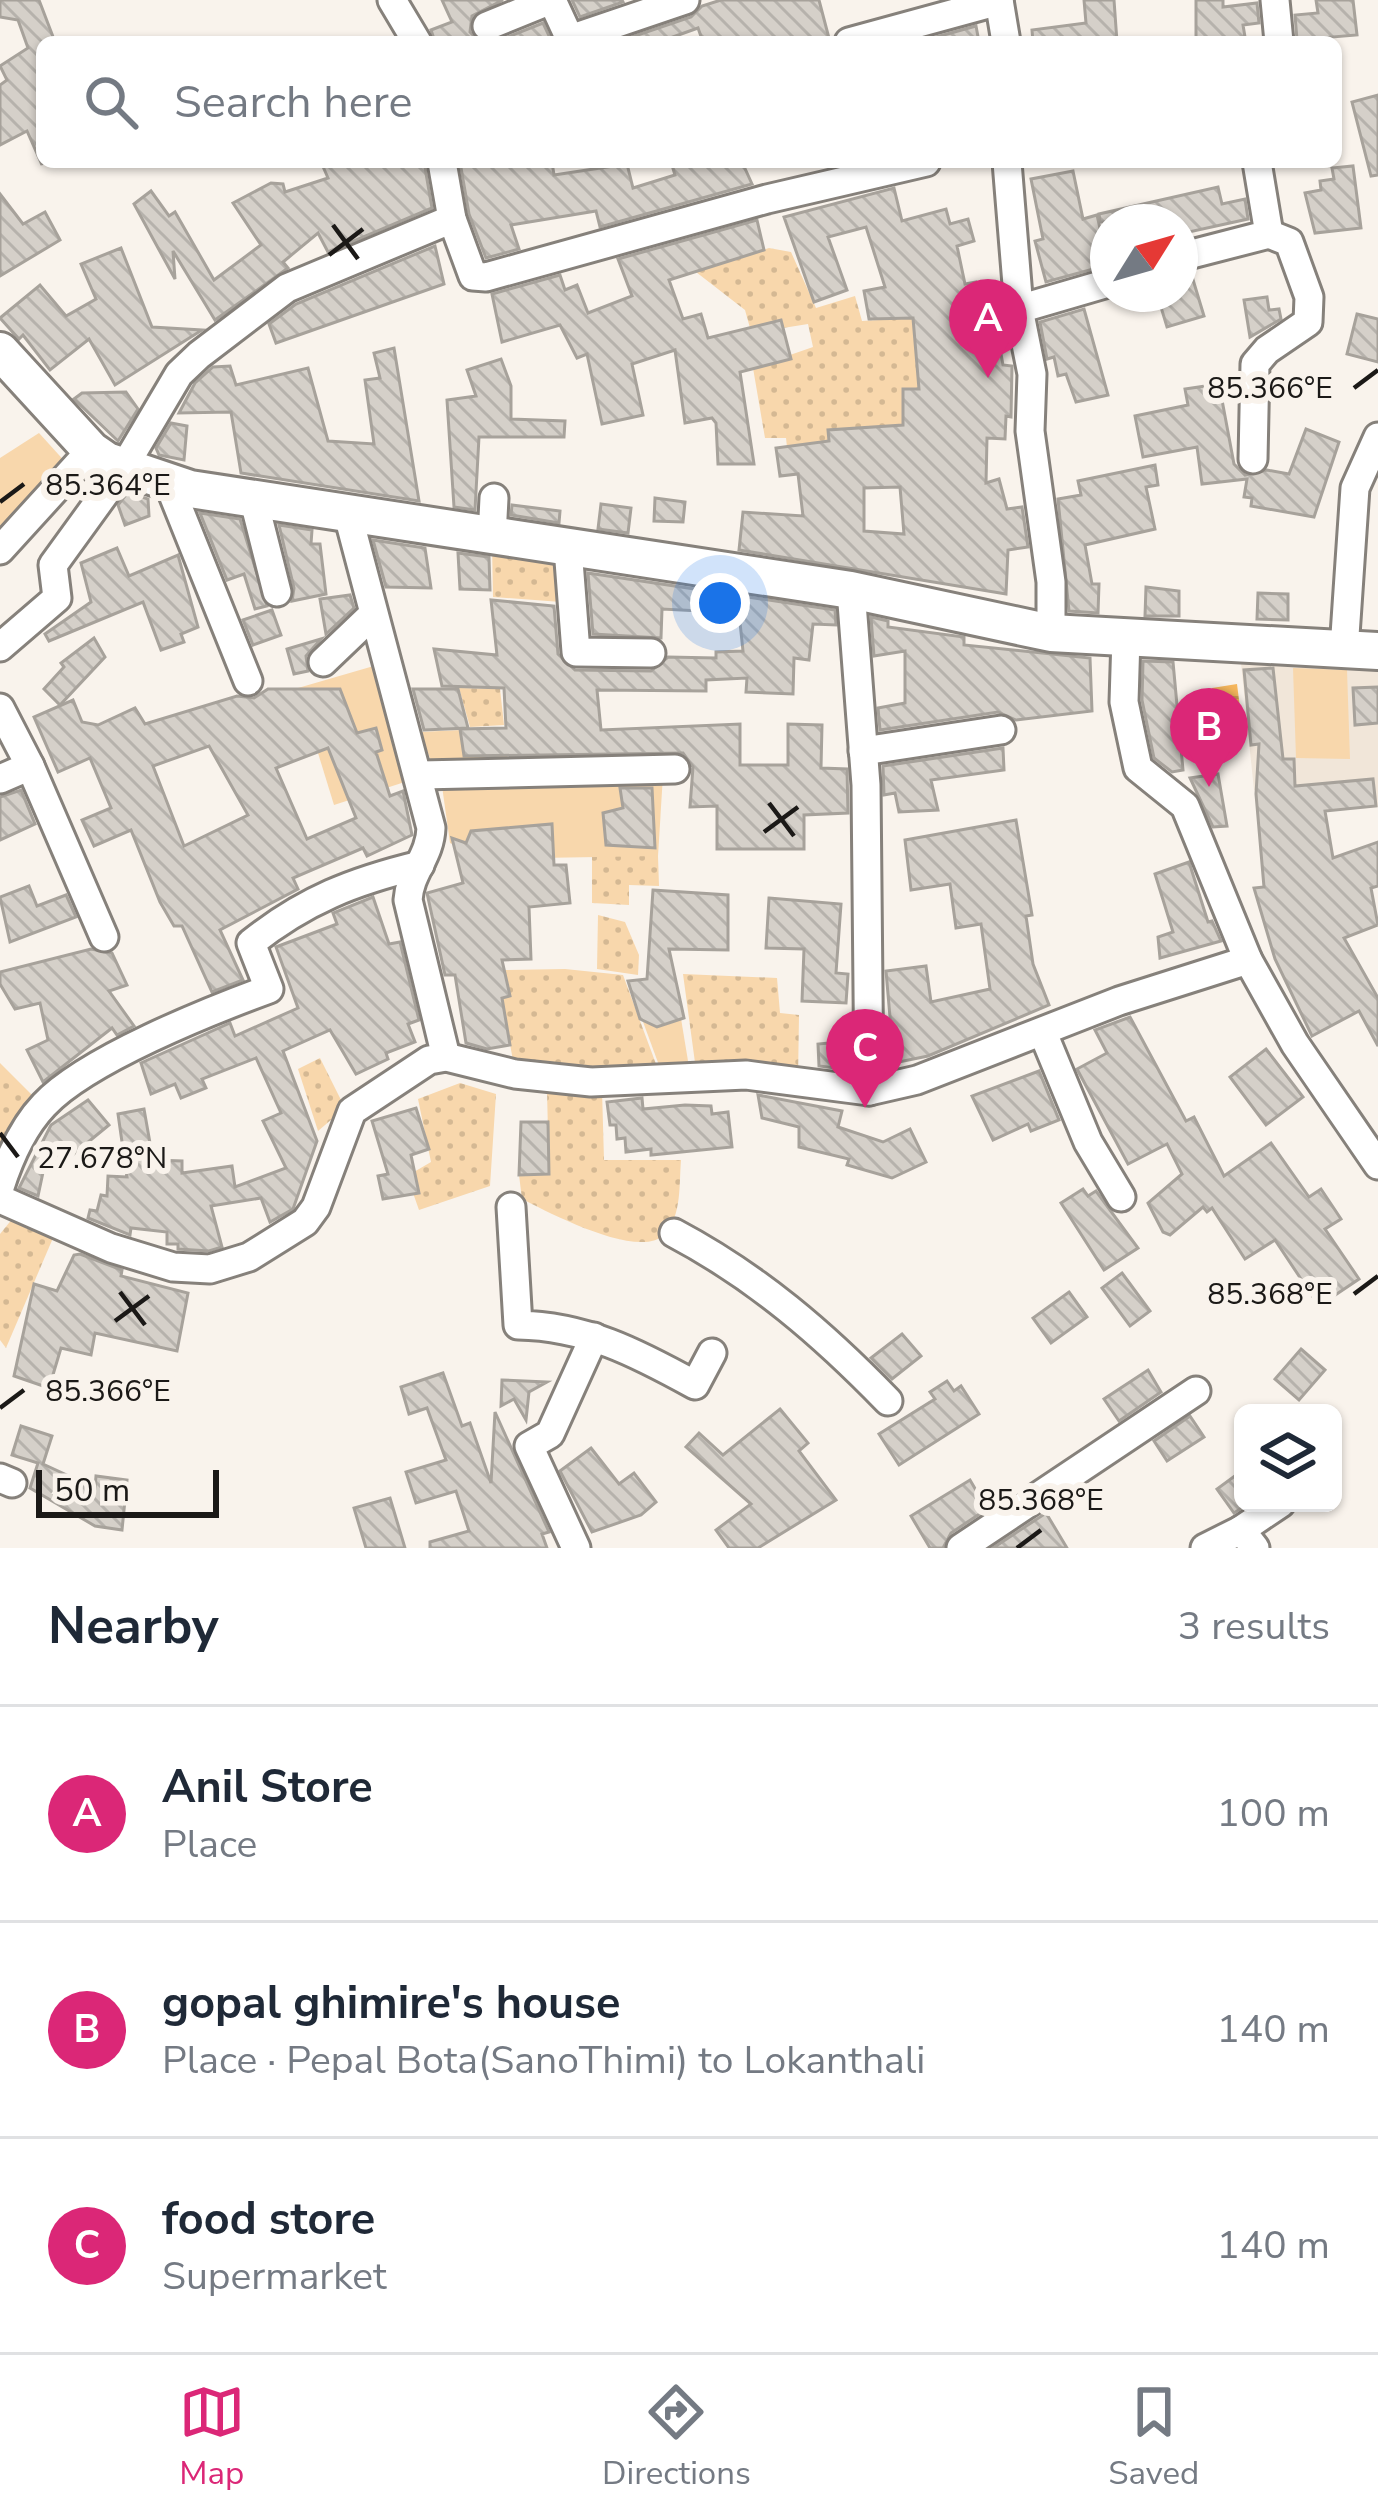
<!DOCTYPE html>
<html lang="en">
<head>
<meta charset="utf-8">
<style>
	:root { --surface:#fff; --page:#f2f2f3; --text:#1f2937; --muted:#747a83; --line:#e0e1e3; --accent:#db2777 }
	body { margin:0; font-family:"Nunito Sans",sans-serif; background:var(--page); color:var(--text) }
	.controls { position:absolute; right:36px; bottom:36px; display:grid; overflow:hidden; border-radius:18px; box-shadow:0 3px 9px #0004 }
	.controls button { width:108px; height:108px; display:grid; place-items:center; padding:0; border:0; border-bottom:3px solid var(--line); background:var(--surface); color:var(--text); font:60px sans-serif }
	.compass { position:absolute; left:1090px; top:204px; width:108px; height:108px; border-radius:50%; background:var(--surface); box-shadow:0 3px 9px #0004; rotate:53deg }
	.scale { position:absolute; left:36px; bottom:30px; width:183px; box-sizing:border-box; padding-left:12px; border:6px solid #1b1917; border-top:0; font-size:33px; line-height:42px; white-space:nowrap; color:#1b1917; -webkit-text-stroke:9px #f9f3ec; paint-order:stroke }
	.you { position:absolute; left:720px; top:603px; width:42px; height:42px; margin:-30px; border:9px solid #fff; border-radius:50%; background:#1a73e8; box-shadow:0 0 0 18px #1a73e833 }
	.badge { display:grid; place-items:center; width:78px; height:78px; border-radius:50%; background:var(--accent); color:#fff; font-size:39px; font-weight:700 }
	.pin { position:absolute; translate:-50% -99px; filter:drop-shadow(0 3px 6px #0008) }
	.pin::after { content:''; position:absolute; top:63px; width:42px; height:36px; background:inherit; clip-path:polygon(0 0,100% 0,50% 100%) }
	.list { margin:0; padding:0; list-style:none }
	h2 { display:flex; justify-content:space-between; align-items:center; height:156px; margin:0; padding:0 48px; font-size:51px }
	h2 small { font-size:39px; font-weight:400; color:var(--muted) }
	.list li { display:grid; grid-template-columns:78px 1fr auto; gap:36px; align-items:center; box-sizing:border-box; height:216px; padding:0 48px; border-top:3px solid var(--line) }
	.list b { display:block; font-size:45px; white-space:nowrap }
	.list p { margin:0; font-size:39px; white-space:nowrap; color:var(--muted) }
	.list em { font-size:39px; font-style:normal; color:var(--muted) }
	.icon { flex:none; width:66px; height:66px; fill:none; stroke:currentColor; stroke-width:2; stroke-linecap:round; stroke-linejoin:round }
	.map { position:relative; flex:none; width:1378px; height:1548px; overflow:hidden }
	.search { position:absolute; background:var(--surface); box-shadow:0 3px 9px #0004; left:36px; right:36px; top:36px; height:132px; display:flex; align-items:center; gap:30px; box-sizing:border-box; padding:0 42px; border-radius:18px; color:var(--muted); font-size:45px }
	.sheet { height:804px; background:var(--surface) }
	nav { display:flex; justify-content:space-around; align-items:center; box-sizing:border-box; height:168px; border-top:3px solid var(--line); background:var(--surface); font-size:33px; color:var(--muted) }
	nav a { display:grid; justify-items:center; gap:6px }
	nav .on { color:var(--accent) }
	.map>svg:first-child { display:block }
</style>
</head>
<body>
<div class="map">
<svg width="1378" height="1548" viewBox="0 0 1378 1548">
	<defs>
		<pattern id="grass-dots" width="8" height="8" patternUnits="userSpaceOnUse" patternTransform="scale(3)"><rect width="8" height="8" fill="#f8d7ac"/><path d="M2 2h.1M6 6h.1" fill="none" stroke="#d4b893" stroke-width="1.8" stroke-linecap="round"/></pattern>
		<pattern id="water-rules" width="6" height="5" patternUnits="userSpaceOnUse" patternTransform="scale(3)"><rect width="6" height="5" fill="#f6b75d"/><path d="M0 2.5h6" fill="none" stroke="#d29d50"/></pattern>
		<pattern id="building-back-hatch" width="6" height="6" patternUnits="userSpaceOnUse" patternTransform="scale(3)"><rect width="6" height="6" fill="#d5d0c9"/><path d="M-1 5l2 2M0 0l6 6M5-1l2 2" fill="none" stroke="#b6b2ac"/></pattern>
	</defs>
	<rect width="100%" height="100%" fill="#f9f3ec"/>
	<polygon fill="#f1e6d9" points="1241,663 1378,667 1378,807 1295,814 1283,794 1254,790"/>
	<g fill="url(#grass-dots)">
		<polygon points="769,248 791,252 816,308 855,296 862,321 913,318 917,359 960,389 904,389 903,425 829,430 830,457 787,447 786,438 765,438 753,368 813,347 808,324 783,328 781,321 750,328 745,310 696,272"/>
		<polygon points="492,544 560,554 561,602 493,597"/>
		<polygon points="459,688 500,689 504,725 470,727"/>
		<polygon points="592,856 658,856 659,886 629,885 629,905 592,903"/>
		<polygon points="598,915 625,922 639,955 638,975 597,969"/>
		<polygon points="565,969 623,975 656,1064 596,1072 513,1061 502,998 504,970"/>
		<polygon points="683,974 777,978 780,1013 799,1015 798,1079 696,1070"/>
		<polygon points="320,1058 345,1108 318,1131 298,1069"/>
		<polygon points="0,1063 36,1099 0,1154"/>
		<polygon points="460,1083 496,1094 490,1186 419,1210 407,1176 431,1162 418,1099"/>
		<path d="M602,1090L604,1160H681C679,1184 682,1215 665,1234C640,1261 550,1213 522,1199L519,1175L549,1174L547,1091Z"/>
		<polygon points="13,1218 53,1238 6,1348 0,1340 0,1234"/>
	</g>
	<g fill="#f8d7ac">
		<polygon points="39,433 68,465 0,539 0,458"/>
		<polygon points="384,663 414,779 334,805 298,688"/>
		<polygon points="1293,668 1347,670 1350,759 1296,758"/>
		<polygon points="503,728 509,768 433,766 420,732"/>
		<polygon points="663,775 658,856 486,859 450,843 441,779"/>
		<polygon points="674,976 689,1067 660,1068 628,981"/>
	</g>
	<polygon fill="url(#water-rules)" points="1237,684 1242,724 1218,728 1212,688"/>
	<g fill="url(#building-back-hatch)" stroke="#a7a29b" stroke-width="3" fill-rule="evenodd">
		<polygon points="0,0 39,0 55,42 42,42 42,165 27,131 0,145 0,85 7,80 0,66 28,48 18,20 0,17"/>
		<polygon points="442,0 503,0 472,16 470,32 480,42 435,42 431,30 452,22"/>
		<polygon points="572,0 622,0 623,2 580,17"/>
		<polygon points="721,0 819,0 830,42 703,42 698,28 659,42 617,42 691,17 702,6"/>
		<polygon points="1084,0 1114,0 1117,42 1033,42 1032,30 1086,23"/>
		<polygon points="1196,0 1223,0 1223,7 1257,3 1259,23 1243,25 1245,37 1196,42"/>
		<polygon points="1316,0 1353,0 1357,35 1297,40 1295,15 1318,13"/>
		<polygon points="543,23 552,42 495,42"/>
		<polygon points="976,26 979,42 922,42 922,41"/>
		<polygon points="1378,95 1378,175 1371,176 1352,102"/>
		<polygon points="321,162 424,162 432,208 328,252 318,233 283,262 288,268 215,320 173,251 175,279 134,204 151,191 169,216 175,212 214,280 261,245 233,203 271,183 283,184 285,192 328,178"/>
		<polygon points="460,162 552,162 554,175 627,164 633,188 675,175 671,162 742,162 752,184 600,227 596,211 511,225 519,249 486,258 469,214"/>
		<polygon points="1353,166 1361,228 1315,233 1305,193 1321,190 1320,181 1334,179 1332,168"/>
		<polygon points="1073,171 1083,219 1097,215 1108,265 1046,282 1035,241 1043,239 1031,179"/>
		<polygon points="1218,187 1222,204 1245,199 1248,219 1180,234 1180,222 1100,222 1099,214"/>
		<path d="M894,188L902,221L946,209L950,224L968,219L974,241L957,246L965,284L976,282L983,312L993,310L1003,365L1012,366L1011,417L1006,416L1005,439L987,438L986,483L999,479L1007,509L1022,507L1028,547L1008,550L1006,594L739,550L743,512L803,516L798,474L780,476L776,448L829,441L828,430L903,425V389H919L913,318L869,319L864,291L885,287L866,227L828,237L847,290L814,302L784,217ZM900,487L904,534L864,531V488Z"/>
		<polygon points="0,194 23,224 45,212 60,240 0,276"/>
		<polygon points="757,220 764,250 669,280 683,319 701,314 708,338 781,320 791,359 740,372 754,464 718,464 716,423 712,418 685,423 675,350 632,364 643,415 602,424 587,354 577,358 560,325 502,342 492,294 560,275 565,290 577,285 588,313 632,296 618,259"/>
		<polygon points="435,246 444,284 276,343 269,324 296,304"/>
		<polygon points="121,248 152,327 202,330 115,385 89,339 50,370 23,335 19,339 0,318 40,285 66,316 96,299 81,264"/>
		<polygon points="1191,273 1204,316 1167,327 1157,294 1180,294 1180,275"/>
		<polygon points="1267,297 1269,310 1279,309 1281,319 1250,337 1244,300"/>
		<polygon points="1084,309 1108,395 1076,402 1066,374 1058,376 1054,357 1047,359 1040,322"/>
		<polygon points="1357,314 1378,319 1378,362 1347,354"/>
		<polygon points="394,348 419,501 241,473 231,412 179,413 195,383 213,367 230,366 236,385 308,368 328,441 374,444 365,380 380,378 374,353"/>
		<polygon points="501,359 511,386 511,419 565,421 564,437 479,437 475,510 454,507 447,400 476,396 467,370"/>
		<polygon points="1219,384 1234,464 1245,475 1267,470 1289,474 1306,429 1339,442 1314,517 1251,506 1252,498 1244,497 1247,479 1202,484 1197,447 1143,457 1135,416 1188,405 1185,389"/>
		<polygon points="126,392 138,409 118,441 74,399 82,393"/>
		<polygon points="171,423 187,426 184,460 159,455 156,448"/>
		<polygon points="1155,465 1158,485 1146,487 1155,529 1085,545 1092,584 1099,584 1098,613 1069,611 1058,499 1081,495 1078,481"/>
		<polygon points="128,492 148,499 149,516 125,525 118,505"/>
		<polygon points="655,498 685,502 683,522 654,521"/>
		<polygon points="601,504 631,508 628,533 598,529"/>
		<polygon points="512,505 560,511 559,523 511,515"/>
		<polygon points="200,513 240,519 267,606 255,609 244,574 227,580"/>
		<polygon points="279,525 312,530 311,544 320,544 326,594 292,601 294,588"/>
		<polygon points="373,540 425,548 431,588 386,587"/>
		<polygon points="117,548 129,576 178,555 198,627 181,634 184,642 161,650 143,602 49,641 45,634 91,602 81,563"/>
		<polygon points="458,553 489,557 490,590 460,589"/>
		<polygon points="588,573 835,610 836,625 813,624 809,660 794,658 793,694 746,692 747,678 706,680 706,691 597,690 601,730 740,724 740,765 788,765 788,724 822,725 821,768 847,769 848,813 804,815 804,849 717,849 717,806 690,807 693,767 683,753 464,756 460,729 506,728 504,688 442,686 434,649 497,655 491,600 554,606 558,654 575,670 651,671 668,657 716,658 716,652 743,651 739,613 662,609 661,638 593,634"/>
		<polygon points="1146,587 1179,591 1179,616 1145,616"/>
		<polygon points="1258,593 1288,594 1288,620 1257,619"/>
		<polygon points="350,595 354,608 326,634 320,599"/>
		<polygon points="272,610 281,635 253,645 243,620"/>
		<polygon points="871,617 888,621 888,627 964,637 964,645 1090,658 1092,711 1016,720 998,712 880,730 878,708 905,703 905,651 874,656"/>
		<polygon points="94,638 105,657 60,705 44,689 64,667 61,663"/>
		<polygon points="321,639 306,656 308,671 294,674 287,649"/>
		<polygon points="1143,661 1173,662 1183,770 1172,772 1154,758 1142,700"/>
		<polygon points="1273,668 1283,759 1294,759 1295,786 1373,779 1376,806 1325,811 1333,858 1378,842 1378,886 1371,888 1378,925 1344,938 1378,998 1378,1046 1359,1011 1312,1036 1275,959 1254,888 1264,887 1256,794 1259,744 1251,745 1244,670"/>
		<polygon points="1378,687 1378,723 1355,725 1353,688"/>
		<path d="M268,689H340L357,733L376,728L382,750L376,752L390,796L403,791L412,835L367,856L363,848L293,878L298,889L220,930L243,980L212,992L182,926H174L160,902L131,830L94,846L82,820L111,808L90,758L58,772L34,717L73,700L82,722L98,725L135,708L145,724L237,696L254,698ZM209,746L248,815L184,846L153,766ZM328,748L356,818L307,839L276,768Z"/>
		<polygon points="413,689 458,689 468,728 424,730"/>
		<polygon points="1003,748 1004,770 931,780 938,810 899,812 895,793 884,795 883,766"/>
		<polygon points="1218,774 1227,826 1213,827 1190,778"/>
		<polygon points="620,788 652,788 655,848 606,845 603,813 623,808"/>
		<polygon points="21,790 35,824 0,840 0,797"/>
		<polygon points="1016,820 1032,915 1026,916 1033,964 1049,1005 928,1056 894,1063 886,971 926,966 931,1002 990,989 981,924 956,928 950,884 911,890 905,840"/>
		<polygon points="552,824 554,865 566,865 570,903 529,907 531,959 502,960 510,996 502,998 510,1045 487,1049 466,1043 455,975 445,975 427,893 463,883 452,838 466,843 471,831"/>
		<polygon points="1189,862 1208,922 1212,921 1221,941 1160,958 1158,937 1173,932 1155,874"/>
		<polygon points="29,886 37,906 66,895 76,917 10,942 0,897"/>
		<polygon points="653,890 728,895 728,950 669,949 684,1018 657,1027 640,1019 628,981 647,979"/>
		<polygon points="373,897 389,944 400,942 419,1020 408,1024 415,1042 386,1053 388,1059 356,1074 330,1030 283,1051 317,1141 293,1209 270,1222 261,1198 211,1206 222,1247 209,1251 178,1249 178,1244 167,1244 167,1232 131,1228 130,1235 88,1218 90,1210 97,1211 101,1195 107,1196 108,1176 127,1177 118,1114 144,1109 153,1160 182,1161 182,1173 232,1166 235,1187 286,1168 263,1121 281,1113 256,1058 202,1079 206,1088 181,1098 175,1084 151,1094 141,1063 230,1023 235,1036 298,1008 276,947 337,924 333,913"/>
		<polygon points="769,898 841,904 836,973 848,974 846,1003 802,1001 804,949 766,948"/>
		<polygon points="91,949 112,953 127,985 109,991 134,1026 117,1035 112,1028 43,1082 27,1050 48,1040 40,1003 15,1009 0,984 0,972"/>
		<polygon points="1130,1017 1186,1121 1194,1117 1224,1176 1271,1143 1309,1197 1321,1189 1341,1219 1325,1229 1359,1279 1319,1306 1275,1240 1245,1259 1212,1208 1207,1212 1203,1207 1170,1235 1163,1232 1148,1203 1182,1174 1167,1144 1128,1164 1077,1069 1107,1053 1095,1030"/>
		<polygon points="850,1041 851,1070 819,1066 818,1044"/>
		<polygon points="1266,1049 1303,1097 1266,1125 1230,1077"/>
		<polygon points="1039,1071 1059,1120 1031,1131 1028,1124 993,1140 972,1096"/>
		<polygon points="758,1095 842,1111 838,1127 883,1142 910,1129 926,1162 892,1178 847,1165 849,1159 799,1147 799,1127 762,1118"/>
		<polygon points="642,1098 643,1109 685,1105 711,1106 712,1114 728,1112 732,1147 651,1155 651,1149 626,1152 625,1138 617,1139 616,1125 610,1125 607,1102"/>
		<polygon points="88,1100 109,1125 54,1170 45,1163 38,1196 19,1188 51,1125"/>
		<polygon points="416,1108 429,1149 411,1155 419,1193 383,1199 378,1176 388,1174 372,1121"/>
		<polygon points="521,1122 548,1122 549,1174 519,1175"/>
		<polygon points="1083,1189 1088,1196 1096,1191 1138,1248 1104,1270 1061,1203"/>
		<polygon points="80,1254 122,1270 121,1276 188,1293 177,1351 95,1333 91,1355 61,1348 49,1388 14,1376 34,1284 57,1291 74,1255"/>
		<polygon points="1122,1273 1150,1311 1130,1326 1102,1288"/>
		<polygon points="1069,1292 1087,1317 1051,1343 1033,1318"/>
		<polygon points="902,1334 921,1356 892,1379 871,1358"/>
		<polygon points="1301,1349 1325,1370 1299,1400 1275,1379"/>
		<polygon points="1148,1370 1161,1392 1119,1421 1104,1399"/>
		<polygon points="443,1373 462,1426 470,1423 491,1483 495,1412 549,1532 542,1534 547,1548 430,1548 430,1542 469,1531 456,1491 416,1503 406,1472 446,1460 427,1408 409,1414 401,1387"/>
		<polygon points="502,1380 547,1382 529,1392 526,1420 514,1399 501,1406"/>
		<polygon points="947,1381 954,1391 961,1386 979,1414 899,1465 879,1434 935,1399 930,1392"/>
		<polygon points="780,1409 808,1443 799,1451 836,1500 758,1548 729,1548 716,1530 751,1504 686,1447 699,1433 723,1455"/>
		<polygon points="1190,1416 1204,1437 1167,1461 1154,1441"/>
		<polygon points="21,1426 52,1436 43,1464 95,1488 96,1476 127,1480 122,1530 95,1526 30,1488 38,1463 12,1455"/>
		<polygon points="591,1448 619,1484 634,1473 656,1502 641,1515 592,1532 560,1471"/>
		<polygon points="1243,1470 1243,1507 1234,1513 1217,1489"/>
		<polygon points="970,1480 987,1509 951,1533 943,1548 930,1548 911,1516"/>
		<polygon points="390,1498 405,1548 366,1548 354,1508"/>
		<polygon points="1046,1513 1067,1548 993,1548"/>
	</g>
	<g fill="none" stroke-linecap="round" stroke-linejoin="round">
		<defs>
			<g id="minor">
				<polyline points="392,0 417,42"/>
				<polyline points="552,0 570,39 685,0"/>
				<polyline points="999,0 1006,42"/>
				<polyline points="1275,0 1279,42"/>
				<polyline points="487,26 551,0"/>
				<polyline points="849,42 999,1"/>
				<polyline points="442,162 452,219 473,276 486,277 767,199 926,162"/>
				<polyline points="1007,162 1019,309 1032,374 1030,431 1051,582 1051,633"/>
				<polyline points="1180,257 1269,234 1257,162"/>
				<polyline points="1019,309 1108,283"/>
				<polyline points="1253,459 1255,364 1267,350 1308,322 1309,297 1289,242 1269,234"/>
				<polyline points="168,482 248,681"/>
				<polyline points="254,501 277,592"/>
				<path d="M348,515L431,828C430,857 410,871 408,900L446,1057"/>
				<polyline points="492,537 494,498"/>
				<polyline points="568,548 576,652 651,653"/>
				<polyline points="0,550 91,450"/>
				<polyline points="851,590 866,785 869,1091"/>
				<polyline points="1126,637 1124,702 1138,768 1185,806 1248,960 1295,1044 1378,1165"/>
				<polyline points="0,647 57,598 53,565 124,467 179,374 199,355 287,288 452,219"/>
				<polyline points="1344,650 1355,488 1378,437"/>
				<polyline points="323,662 368,619"/>
				<polyline points="0,708 30,766 0,779"/>
				<polyline points="863,751 1001,730"/>
				<polyline points="30,766 104,937"/>
				<polyline points="421,775 675,769"/>
				<polyline points="1043,1033 1088,1142 1121,1197"/>
				<path d="M0,1187C9,1159 23,1127 44,1105C86,1060 209,1011 269,989L251,943C305,900 354,881 420,865"/>
				<polyline points="0,1199 111,1248 173,1267 210,1269 249,1257 305,1222 316,1207 352,1111 429,1060 446,1057 515,1074 591,1082 746,1075 869,1091 917,1080 1119,1001 1248,960"/>
				<path d="M511,1207L518,1325C585,1326 637,1353 695,1385L712,1353"/>
				<path d="M674,1233C757,1277 823,1334 888,1401"/>
				<polyline points="0,1478 12,1483"/>
				<polyline points="576,1548 529,1446 550,1434 594,1337"/>
				<polyline points="961,1548 1196,1391"/>
				<polyline points="1205,1548 1241,1530"/>
				<polyline points="1255,1548 1241,1530 1281,1503"/>
			</g>
			<polyline id="major" points="0,351 91,450 107,461 190,489 851,590 1051,633 1378,651"/>
		</defs>
		<use href="#minor" stroke="#86817b" stroke-width="33"/>
		<use href="#major" stroke="#86817b" stroke-width="42"/>
		<use href="#minor" stroke="#fff" stroke-width="27"/>
		<use href="#major" stroke="#fff" stroke-width="36"/>
	</g>
	<path fill="none" stroke="#1b1917" stroke-width="4.5" d="M333,225L358,259M329,255L363,229M1354,388L1378,370M0,502L24,484M769,803L794,836M764,832L798,807M0,1133L18,1157M120,1292L145,1325M1354,1294L1378,1276M115,1321L149,1296M0,1408L24,1390M1017,1548L1041,1530"/>
	<g font-size="30" text-anchor="middle" fill="#1b1917" stroke="#f9f3ec" stroke-width="12" stroke-linejoin="round" paint-order="stroke">
		<text x="1270" y="398">85.366°E</text>
		<text x="108" y="495">85.364°E</text>
		<text x="102" y="1168">27.678°N</text>
		<text x="1270" y="1304">85.368°E</text>
		<text x="108" y="1401">85.366°E</text>
		<text x="1041" y="1510">85.368°E</text>
	</g>
</svg>
<div class="controls">
<button><svg class="icon" aria-label="layers" viewBox="0 0 24 24"><path d="M12 4l9 5-9 5-9-5zM3 14l9 5 9-5"/></svg></button>
</div>
<svg class="compass" viewBox="-18 -18 36 36"><path d="M0-13l5 13h-10z" fill="#e53935"/><path d="M0 13l5-13h-10z" fill="#747a83"/></svg>
<div class="scale">50 m</div>
<div class="you"></div>
<div class="pin badge" style="left:988px;top:378px">A</div>
<div class="pin badge" style="left:1209px;top:787px">B</div>
<div class="pin badge" style="left:865px;top:1108px">C</div>
<div class="search"><svg class="icon" aria-label="search" viewBox="0 0 24 24"><circle cx="10" cy="10" r="6"/><path d="M15 15l6 6"/></svg>Search here</div>
</div>
<section class="sheet">
<h2>Nearby<small>3 results</small></h2>
<ul class="list">
<li><span class="badge">A</span><div><b>Anil Store</b><p>Place</p></div><em>100 m</em></li>
<li><span class="badge">B</span><div><b>gopal ghimire's house</b><p>Place · Pepal Bota(SanoThimi) to Lokanthali</p></div><em>140 m</em></li>
<li><span class="badge">C</span><div><b>food store</b><p>Supermarket</p></div><em>140 m</em></li>
</ul>
</section>
<nav>
<a class="on"><svg class="icon" aria-label="map" viewBox="0 0 24 24"><path d="M3 6l6-2 6 2 6-2v14l-6 2-6-2-6 2zM9 4v14M15 6v14"/></svg>Map</a>
<a><svg class="icon" aria-label="directions" viewBox="0 0 24 24"><path d="M12 3l9 9-9 9-9-9zM9 14v-3h6M13 9l2 2-2 2"/></svg>Directions</a>
<a><svg class="icon" aria-label="saved" viewBox="0 0 24 24"><path d="M7 4h10v16l-5-4-5 4z"/></svg>Saved</a>
</nav>
</body>
</html>
